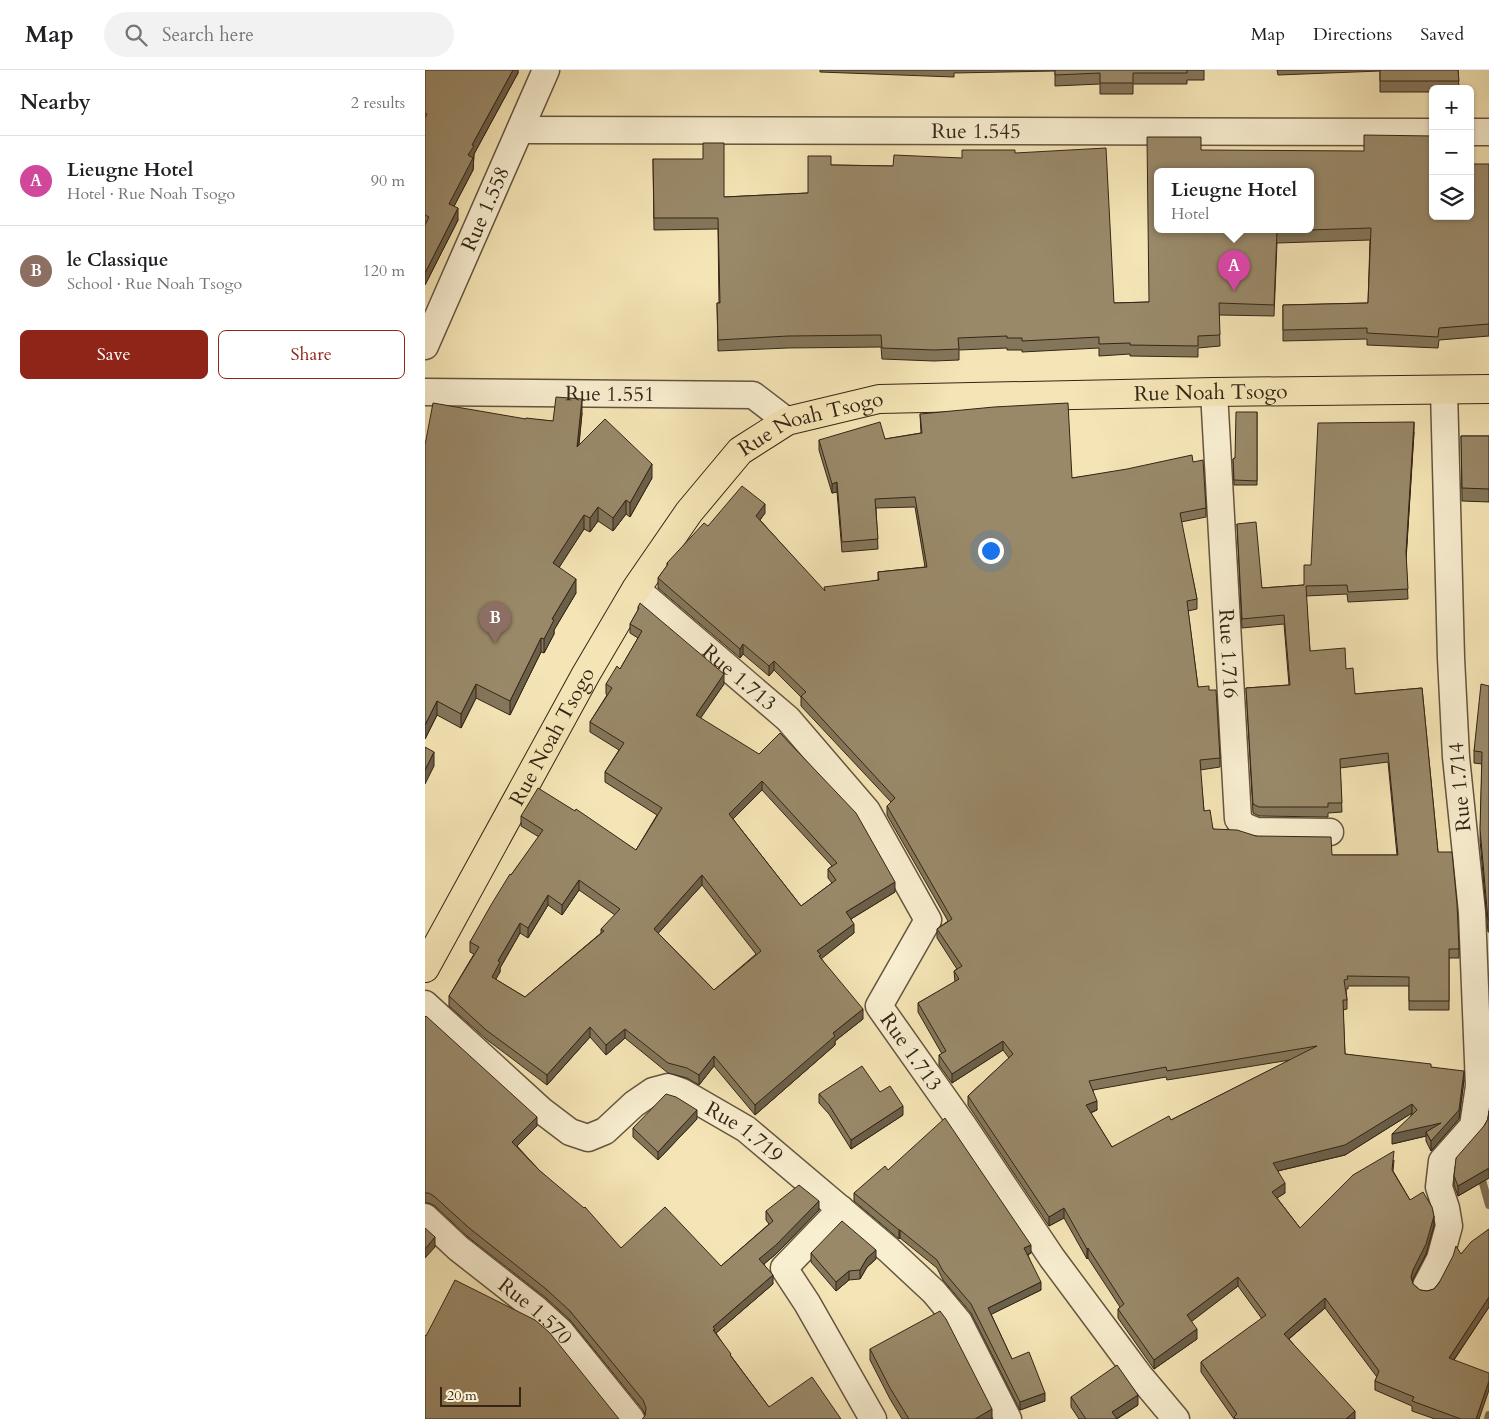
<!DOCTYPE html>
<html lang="en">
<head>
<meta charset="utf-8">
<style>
	:root { --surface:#fff; --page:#f2f2f2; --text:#202124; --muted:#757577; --line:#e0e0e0; --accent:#8f2418 }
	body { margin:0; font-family:Cardo,serif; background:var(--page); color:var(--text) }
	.controls { position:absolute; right:15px; top:15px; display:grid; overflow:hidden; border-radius:8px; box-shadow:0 1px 4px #0004 }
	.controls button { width:45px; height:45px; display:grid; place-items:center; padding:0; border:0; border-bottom:1px solid var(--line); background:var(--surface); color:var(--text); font:25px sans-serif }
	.scale { position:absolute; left:15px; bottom:12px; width:81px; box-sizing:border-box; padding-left:5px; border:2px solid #352516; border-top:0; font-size:14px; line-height:18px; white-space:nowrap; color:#352516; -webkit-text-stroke:4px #f8eed0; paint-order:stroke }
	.you { position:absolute; left:565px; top:480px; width:18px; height:18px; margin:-12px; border:4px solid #fff; border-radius:50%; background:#1a73e8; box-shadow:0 0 0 8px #1a73e833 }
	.badge { display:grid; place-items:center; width:32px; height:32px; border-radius:50%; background:var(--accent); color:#fff; font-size:16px; font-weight:700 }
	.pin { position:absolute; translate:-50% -41px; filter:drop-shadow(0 1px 2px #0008) }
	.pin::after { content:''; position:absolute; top:26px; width:18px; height:15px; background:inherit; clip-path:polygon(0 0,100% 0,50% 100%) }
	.popup { position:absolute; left:729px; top:98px; width:160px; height:65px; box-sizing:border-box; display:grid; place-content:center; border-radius:8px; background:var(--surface); filter:drop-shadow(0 1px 4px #0005); font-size:16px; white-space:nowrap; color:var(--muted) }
	.popup b { font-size:19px; color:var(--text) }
	.popup::after { content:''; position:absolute; left:50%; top:100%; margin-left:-10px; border:10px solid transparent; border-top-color:var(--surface) }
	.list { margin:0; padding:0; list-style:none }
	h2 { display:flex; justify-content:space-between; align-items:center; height:65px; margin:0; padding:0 20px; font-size:21px }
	h2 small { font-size:16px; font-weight:400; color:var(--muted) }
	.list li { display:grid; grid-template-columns:32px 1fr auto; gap:15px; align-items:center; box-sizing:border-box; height:90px; padding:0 20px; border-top:1px solid var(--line) }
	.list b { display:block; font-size:19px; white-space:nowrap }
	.list p { margin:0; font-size:16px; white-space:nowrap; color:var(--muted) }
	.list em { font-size:16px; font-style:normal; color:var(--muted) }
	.actions { display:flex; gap:10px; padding:15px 20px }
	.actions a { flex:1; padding:11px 0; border:1px solid var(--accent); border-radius:8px; text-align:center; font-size:18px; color:var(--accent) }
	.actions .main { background:var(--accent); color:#fff }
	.icon { flex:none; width:28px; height:28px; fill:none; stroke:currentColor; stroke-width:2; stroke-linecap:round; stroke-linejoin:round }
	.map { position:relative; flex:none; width:1064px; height:1349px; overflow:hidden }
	header { display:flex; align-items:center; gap:30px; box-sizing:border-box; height:70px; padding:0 25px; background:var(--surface); border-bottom:1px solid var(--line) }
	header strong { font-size:24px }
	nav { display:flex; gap:28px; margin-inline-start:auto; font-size:18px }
	.search { width:350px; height:45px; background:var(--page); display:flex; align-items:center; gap:12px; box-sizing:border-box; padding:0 18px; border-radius:28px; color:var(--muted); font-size:19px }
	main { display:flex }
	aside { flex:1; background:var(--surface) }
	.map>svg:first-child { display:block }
</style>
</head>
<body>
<header>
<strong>Map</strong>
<div class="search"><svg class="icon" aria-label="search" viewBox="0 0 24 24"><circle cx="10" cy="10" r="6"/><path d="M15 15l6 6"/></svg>Search here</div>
<nav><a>Map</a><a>Directions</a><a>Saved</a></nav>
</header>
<main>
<aside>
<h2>Nearby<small>2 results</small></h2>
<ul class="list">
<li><span class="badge" style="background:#d1479c">A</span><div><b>Lieugne Hotel</b><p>Hotel · Rue Noah Tsogo</p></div><em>90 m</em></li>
<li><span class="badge" style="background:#8d6e63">B</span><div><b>le Classique</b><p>School · Rue Noah Tsogo</p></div><em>120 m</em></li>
</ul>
<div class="actions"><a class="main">Save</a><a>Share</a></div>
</aside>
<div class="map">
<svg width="1064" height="1349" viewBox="0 0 1064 1349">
	<rect width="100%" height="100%" fill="#f5e5b6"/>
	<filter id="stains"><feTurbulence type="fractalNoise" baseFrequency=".004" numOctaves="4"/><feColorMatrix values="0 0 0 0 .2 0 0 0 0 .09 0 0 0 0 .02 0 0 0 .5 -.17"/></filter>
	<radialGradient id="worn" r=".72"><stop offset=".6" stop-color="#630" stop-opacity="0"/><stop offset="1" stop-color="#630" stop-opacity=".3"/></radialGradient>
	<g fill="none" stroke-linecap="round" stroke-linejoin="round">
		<g stroke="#817156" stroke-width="8">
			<polyline points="1057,1110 1064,1135"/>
			<polyline points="1063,1349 1064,1345"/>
		</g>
		<defs>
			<g id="minor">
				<path id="s1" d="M95,60L1008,62"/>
				<polyline points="1045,62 1064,62"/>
				<path id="s2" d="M0,276L121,0"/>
				<path id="s3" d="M0,322L328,325L362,351"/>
				<path id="s4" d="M789,322L813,749L819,756L831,761L905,762"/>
				<path id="s5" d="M211,519L363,649L442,741L503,850L454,936L538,1055L627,1188L714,1305L751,1349"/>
				<path id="s6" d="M0,934L116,1040L145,1062L163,1068L180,1061L209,1034L228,1021L243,1017L257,1022L321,1059L464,1180L509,1222L534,1252L583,1349"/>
				<polyline points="416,1139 359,1198 382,1233 448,1349"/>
				<path id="s7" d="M0,1147L33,1178L112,1240L135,1261L206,1349"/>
				<polyline points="1001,1216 1015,1189 1024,1156 1021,1138 1014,1117 1017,1091 1048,1056 1054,1016 1047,842 1031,687 1026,588 1019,320"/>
			</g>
			<g id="major">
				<path id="s8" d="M0,898L161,604L211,519L264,442L315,381L362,351L454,329L789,322L1064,319"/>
			</g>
		</defs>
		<use href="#minor" stroke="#65553e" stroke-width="29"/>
		<use href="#major" stroke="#352516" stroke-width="30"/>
		<use href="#minor" stroke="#f8eed0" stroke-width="26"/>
		<use href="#major" stroke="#f5e5b6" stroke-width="28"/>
	</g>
	<g fill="#84765a" stroke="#352516" fill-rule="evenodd">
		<polygon points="0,0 93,0 93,3 49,84 48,100 29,136 33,150 0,215"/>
		<polygon points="395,0 779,0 779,10 762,10 762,14 708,14 708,24 675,24 675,14 630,16 630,1 529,3 529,7 395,2"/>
		<polygon points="852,0 1033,0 1034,19 1008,19 1008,22 955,22 955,1 853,5"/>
		<polygon points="776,80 1008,146 1064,94 1064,266 1014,270 1013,278 942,275 942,269 858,271 858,235 943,233 945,170 852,173 849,246 794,245 795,276 773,278 773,287 705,286 705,284 674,286 674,278 597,282 597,280 582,280 582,278 534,280 534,290 509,291 457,289 456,277 363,278 293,281 292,233 294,233 293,159 229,160 228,89 299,127 383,123 406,95 468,96 590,83 689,233 724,232"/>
		<polygon points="832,342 832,415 809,415 808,389 810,388"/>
		<polygon points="157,343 154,375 227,408 205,447 201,444 188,461 173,451 165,462 159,459 134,497 151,523 129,560 129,564 119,583 116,582 85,645 51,628 36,658 12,645 0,669 101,349 128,351"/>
		<path d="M495,344L647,408L768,392L781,438V447L756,452L772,529V539L763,541L773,617L784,620L795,688V697L775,700L779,741L788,759L831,766L907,785H972L963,692L915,698L917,742L903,743V747L834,746L828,743L821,618L864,615L859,554L817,558L812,454L837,518L879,515L886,495L989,362L981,487L983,529L923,532L922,524L881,526L885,581L921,599L930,624L997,618L1013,782L1034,879V888H1024V940H984V916H923V919H921L922,930V939L918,940L920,984L1006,997L1039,1010L1034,1049L1006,1081L1001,1071V1066L967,1074L987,1044V1043L920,1085L853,1101L860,1123L852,1128L875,1158L969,1090L968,1101L985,1130L1009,1155L1001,1184L987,1211L988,1214L995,1220L1002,1221L1009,1219L1036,1184L1064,1159V1237L1029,1290L1054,1349H1010L987,1341V1336L950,1320V1311L952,1307L900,1238L864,1269L930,1349H809L776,1302V1292L837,1249L813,1216L766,1251L772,1269L729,1299L693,1248V1239L695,1237L663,1188L662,1189L639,1148L624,1156L543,1035V1026L584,988L578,980L527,1013L514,995V985L517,984L493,942V933L530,912L529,901L532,899L512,868V859L523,851L462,745V736L466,732L376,636V627L349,600L344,606L318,584L315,588L233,518V508L242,496V493L283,456L340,443L335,450L399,521L453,510V502L500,497L490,437L451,438L453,479L417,482L412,422L407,423L394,380V370L460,369L496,363ZM865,990L746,1050L687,1077L666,1043L672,1040L668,1020L741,1007L742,1010Z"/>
		<polygon points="1036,366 1064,366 1064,432 1037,431"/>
		<path d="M213,537L299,614L275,648L470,822L426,849L429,863L396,888L438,949L410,971V975L330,1045L289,996L274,1015L262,1008L243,1003L200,968L181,985L165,967L122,1015L61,969L24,936V926L49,884L45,882V872L86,805L114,767L96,756V746L211,780L232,745L180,712V702L194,680L165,662V652L182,625L181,624V614L195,599L213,568L205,563V554L213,540ZM337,720L407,796L403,799V808L407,813L376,836L308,749ZM277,815L331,884L289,920L233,863ZM154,820L190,845L176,859V863L100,927L70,909L75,902V898L95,863L103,868L123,835L137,845Z"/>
		<polygon points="1064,616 1064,862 1063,862 1055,770 1057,694 1049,693 1049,681"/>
		<polygon points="0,947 112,1056 92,1076 114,1100 196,1178 296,1196 344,1154 341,1150 341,1141 394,1140 351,1184 339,1194 348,1214 291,1263 306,1286 344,1337 220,1345 218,1340 145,1250 121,1228 43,1167 10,1136 4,1133 0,1133"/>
		<polygon points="455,1022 478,1045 426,1079 404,1044 394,1033 394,1024"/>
		<polygon points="1064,1041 1064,1108 1033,1126 1029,1115 1029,1106 1059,1056 1063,1049"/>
		<polygon points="272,1049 233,1090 208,1067 208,1058"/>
		<polygon points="463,1100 606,1183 603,1185 616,1220 566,1244 587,1289 620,1331 595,1340 546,1243 518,1210 512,1198 475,1168 474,1169 429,1131 429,1123"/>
		<polygon points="386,1183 451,1189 442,1197 435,1209 424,1210 411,1221 386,1192"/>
		<polygon points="445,1279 567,1349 477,1349 465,1329 445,1290"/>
		<polygon points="646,1327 713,1335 692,1349 654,1349 646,1337"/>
	</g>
	<g fill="#6b604a" stroke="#352516">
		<polygon points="88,0 93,0 93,3 49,84 48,100 24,146 24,134 47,75"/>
		<polygon points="33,138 33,150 0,215 0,203"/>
		<polygon points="157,329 157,343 152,391 152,377"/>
		<polygon points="989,352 989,362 981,491 981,482"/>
		<polygon points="227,394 227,408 205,447 205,433"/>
		<polygon points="412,412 412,422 407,423 407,414"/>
		<polygon points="201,430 201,444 188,461 188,448"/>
		<polygon points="340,434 340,443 331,455 331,446"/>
		<polygon points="173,437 173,451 165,462 165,448"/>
		<polygon points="159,445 159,459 128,507 128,493"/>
		<polygon points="151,509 151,523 129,560 129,564 119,583 119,569 127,549"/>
		<polygon points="116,568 116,582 85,645 85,631"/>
		<polygon points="318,574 318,584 315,588 315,579"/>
		<polygon points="349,591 349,600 344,606 344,596"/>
		<polygon points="299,604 299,614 271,655 271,645"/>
		<polygon points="51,614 51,628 36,658 36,644"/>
		<polygon points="12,631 12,645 0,669 0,655"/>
		<polygon points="9,682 9,696 0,714 0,700"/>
		<polygon points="337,711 337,720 304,753 304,744"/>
		<polygon points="277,805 277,815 229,868 229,859"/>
		<polygon points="154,810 154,820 137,845 137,835"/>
		<polygon points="470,812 470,822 421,852 421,842"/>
		<polygon points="123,825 123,835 103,868 103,858"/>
		<polygon points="95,853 95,863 75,898 75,902 67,916 67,907 73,891"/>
		<polygon points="429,854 429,863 396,889 392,881"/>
		<polygon points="438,939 438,949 410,971 410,975 330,1045 330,1035 408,963"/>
		<polygon points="165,957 165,967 122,1015 122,1005"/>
		<polygon points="200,959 200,968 181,985 181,975"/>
		<polygon points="578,971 578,980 527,1013 527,1004"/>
		<polygon points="289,986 289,996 274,1015 274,1005"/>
		<polygon points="1039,1001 1039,1010 1034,1049 1006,1081 1006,1071 1001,1062 1001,1066 967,1074 967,1064"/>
		<polygon points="672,1031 672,1040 661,1044 661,1035"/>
		<polygon points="987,1034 987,1043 920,1085 848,1102 848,1093"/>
		<polygon points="478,1036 478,1045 426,1079 426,1070"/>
		<polygon points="272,1040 272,1049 233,1090 233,1082"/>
		<polygon points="112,1047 112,1056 87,1081 87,1072"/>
		<polygon points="1064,1098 1064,1108 1033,1126 1033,1116"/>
		<polygon points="860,1113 860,1123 847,1131 847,1122"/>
		<polygon points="394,1131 394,1140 351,1184 334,1198 334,1189"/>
		<polygon points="639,1138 639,1148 624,1156 624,1147"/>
		<polygon points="1009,1146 1009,1155 1001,1184 988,1209 986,1216 986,1207 988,1200"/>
		<polygon points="474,1160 475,1160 475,1168 474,1169"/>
		<polygon points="10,1167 10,1177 0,1188 0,1179"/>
		<polygon points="606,1175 606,1183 599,1186 599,1178"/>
		<polygon points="663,1178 663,1188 662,1189 662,1179"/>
		<polygon points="451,1180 451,1189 442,1197 435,1209 435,1200 442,1188"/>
		<polygon points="424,1201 424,1210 411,1221 411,1212"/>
		<polygon points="348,1205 348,1214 290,1264 288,1257"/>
		<polygon points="813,1207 813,1216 762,1255 762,1245"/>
		<polygon points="616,1212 616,1220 563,1246 563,1238"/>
		<polygon points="1064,1227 1064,1237 1024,1297 1024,1288"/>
		<polygon points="900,1228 900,1238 859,1273 859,1264"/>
		<polygon points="772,1259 772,1269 729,1299 729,1290"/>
		<polygon points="1064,1311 1064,1320 1054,1349 1051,1349"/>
		<polygon points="620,1323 620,1331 595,1340 595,1332"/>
		<polygon points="713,1325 713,1335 691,1349 687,1342"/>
		<polygon points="567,1339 567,1349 550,1349"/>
		<polygon points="930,1341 930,1349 921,1349"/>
	</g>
	<g fill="#998969" stroke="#352516" fill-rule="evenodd">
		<polygon points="0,0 88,0 47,75 49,76 43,85 48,88 24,134 33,138 0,203 0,155 4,147 0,145 0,48 2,44 0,43"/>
		<polygon points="630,0 762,0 762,3 708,3 708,13 675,13 675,3 630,5"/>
		<polygon points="955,0 1033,0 1034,11 955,11"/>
		<path d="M939,65L1008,66V146H1045V94H1064V254L1014,258L1013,267L942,263V258L858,260V235L943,233L946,158L852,161L849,235L794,233L795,265L773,266V276L705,275V273L674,274V267L597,271V268H582V266L533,268L534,279L509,280L457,278L456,265L363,266L293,270L292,233H295L293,148H229L228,89H278V73H299V127L383,123V86H406V95L468,96L469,85L537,88V80H590V83L681,78L689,233L724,232L722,67H776V80L939,81ZM733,102H885V160H733Z"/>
		<polygon points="131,327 157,329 152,377 180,349 227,394 205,433 201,430 188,448 173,437 165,448 159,445 128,493 151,509 127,549 129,550 119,569 116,568 85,631 51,614 36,644 12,631 0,655 0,375 8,333 101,349 101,348 128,351"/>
		<path d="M643,333L647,408L702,399L767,385L768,392L778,390L781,438L755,443L772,529L762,531L773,617L784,616V620H791L795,688L775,690L779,741L785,740L788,759L812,760L831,766L906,767L907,785H973L963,683L915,689L917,733H903V737H834L828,734L821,618L865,615L859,545L817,549L812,454L831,452L837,518L879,515V495H886L893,353L989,352L981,482L983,519L923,522L922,515L881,516L885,581L920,578L921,599L928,598L930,624L997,618L1013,782H1027L1032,834L1034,879H1024V931H984V907L922,906L923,909L919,910L922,930H918L920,984L1006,994V997L1039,1001L1034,1040L1006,1071L1001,1062L1016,1053L967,1064L992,1040L987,1034L920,1075L848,1093L860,1113L847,1122L875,1158L928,1105L969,1081L967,1100L985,1130L998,1122L1007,1137L1009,1146L1001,1174L988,1200L986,1207L988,1214L995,1220L1002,1221L1009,1219L1014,1213L1028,1186L1031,1176L1036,1184L1046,1172L1064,1159V1227L1024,1288L1064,1303V1311L1051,1349H1036L987,1331L989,1327L950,1311L954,1301L900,1228L859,1264L930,1341L921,1349H811L809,1347L812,1344L776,1292L841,1245L813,1207L762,1245L772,1259L729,1290L693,1239L699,1234L663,1178L662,1179L639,1138L624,1147L543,1026L588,984L578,971L527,1004L514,985L521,981L493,933L534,909L529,901L537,896L512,859L527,849L462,736L470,728L376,626L381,622L349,591L344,596L318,574L315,579L233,508L243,494L242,493L279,453L283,456L317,416L340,434L331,446L400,521L399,517L454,510L453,502L502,497L490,427L450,429L453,469L417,472L412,412L407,414L394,370L455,352L460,369L497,363L495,344L569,337ZM892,976L746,1050L744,1046L687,1077L661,1035L672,1031L664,1011L741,997L742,1001Z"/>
		<polygon points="811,342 832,342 832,411 809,410 808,389 810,388"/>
		<polygon points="1036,366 1064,366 1064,419 1037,418"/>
		<path d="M215,533L299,604L271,645L334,684L355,663L431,743L470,812L421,842L429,854L392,881L396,885L394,886L438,939L408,963L410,966L330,1035L289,986L274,1005L262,998L243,993L200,959L181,975L165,957L122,1005L61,960L24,926L54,877L45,872L66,835L85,804L86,805L118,760L96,746L113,718L150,741L151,739L211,780L237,738L180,702L199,673L165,652L187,618L181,614L192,596L195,599L217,561L205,554L214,538L213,537ZM337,711L412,793L403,799L411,810L376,836L304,744ZM277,805L336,881L289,920L229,859ZM154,810L195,839L176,859L179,861L100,927L67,907L75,892L73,891L95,853L103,858L123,825L137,835Z"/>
		<polygon points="1056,614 1064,616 1064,850 1063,850 1055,759 1057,682 1049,681"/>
		<polygon points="0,677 9,682 0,700"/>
		<polygon points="1,946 112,1047 87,1072 114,1100 159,1138 160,1137 196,1178 240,1137 296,1196 348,1151 341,1141 374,1115 394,1131 351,1175 334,1189 348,1205 288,1257 290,1259 288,1260 306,1284 305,1285 344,1337 387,1307 416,1349 217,1349 220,1346 221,1338 218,1330 145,1241 121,1219 43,1157 10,1127 4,1123 0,1123 0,947"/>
		<polygon points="437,996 455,1022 465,1016 478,1036 426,1070 404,1035 394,1024"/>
		<polygon points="241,1024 251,1027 272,1040 233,1082 208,1058"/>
		<polygon points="1064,1041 1064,1098 1033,1116 1029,1106 1031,1088 1059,1056 1063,1049"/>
		<polygon points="520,1048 606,1175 599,1178 616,1212 563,1238 587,1289 604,1282 620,1323 595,1332 546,1234 518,1201 512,1190 475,1160 474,1160 429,1123 460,1096 463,1100"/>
		<polygon points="417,1151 451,1180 442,1188 435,1200 424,1201 411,1212 386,1183"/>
		<polygon points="0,1158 10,1167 0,1179"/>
		<polygon points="30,1210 110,1250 124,1262 194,1349 0,1349 0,1265 1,1266"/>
		<polygon points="515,1241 521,1249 567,1339 550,1349 484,1349 465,1318 445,1279"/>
		<polygon points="692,1295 713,1325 687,1342 692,1349 661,1349 646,1327"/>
	</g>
	<g text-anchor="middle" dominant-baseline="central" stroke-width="4" stroke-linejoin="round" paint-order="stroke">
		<g font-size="21" fill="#352516" stroke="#f8eed0">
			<text stroke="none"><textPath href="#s1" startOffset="456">Rue 1.545</textPath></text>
			<text stroke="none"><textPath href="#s2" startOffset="150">Rue 1.558</textPath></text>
			<text stroke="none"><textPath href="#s8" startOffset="1089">Rue Noah Tsogo</textPath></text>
			<text stroke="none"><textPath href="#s3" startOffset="185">Rue 1.551</textPath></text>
			<text stroke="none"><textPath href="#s8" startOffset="684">Rue Noah Tsogo</textPath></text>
			<text stroke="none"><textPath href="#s4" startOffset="262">Rue 1.716</textPath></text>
			<text stroke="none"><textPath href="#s5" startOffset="136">Rue 1.713</textPath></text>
			<text stroke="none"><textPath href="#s8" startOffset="264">Rue Noah Tsogo</textPath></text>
			<text transform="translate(1035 717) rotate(-95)">Rue 1.714</text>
			<text stroke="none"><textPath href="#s5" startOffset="601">Rue 1.713</textPath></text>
			<text stroke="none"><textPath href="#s6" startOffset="398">Rue 1.719</textPath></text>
			<text stroke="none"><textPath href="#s7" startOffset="145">Rue 1.570</textPath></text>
		</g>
	</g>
	<rect width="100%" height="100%" filter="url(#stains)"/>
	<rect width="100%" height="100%" fill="url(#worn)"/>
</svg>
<div class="controls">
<button>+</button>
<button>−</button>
<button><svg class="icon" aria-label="layers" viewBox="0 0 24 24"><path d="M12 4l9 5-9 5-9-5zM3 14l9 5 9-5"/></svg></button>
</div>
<div class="scale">20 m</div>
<div class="you"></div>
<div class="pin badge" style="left:809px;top:221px;background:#d1479c">A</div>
<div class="popup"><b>Lieugne Hotel</b>Hotel</div>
<div class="pin badge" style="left:70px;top:573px;background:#8d6e63">B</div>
</div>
</main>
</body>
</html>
